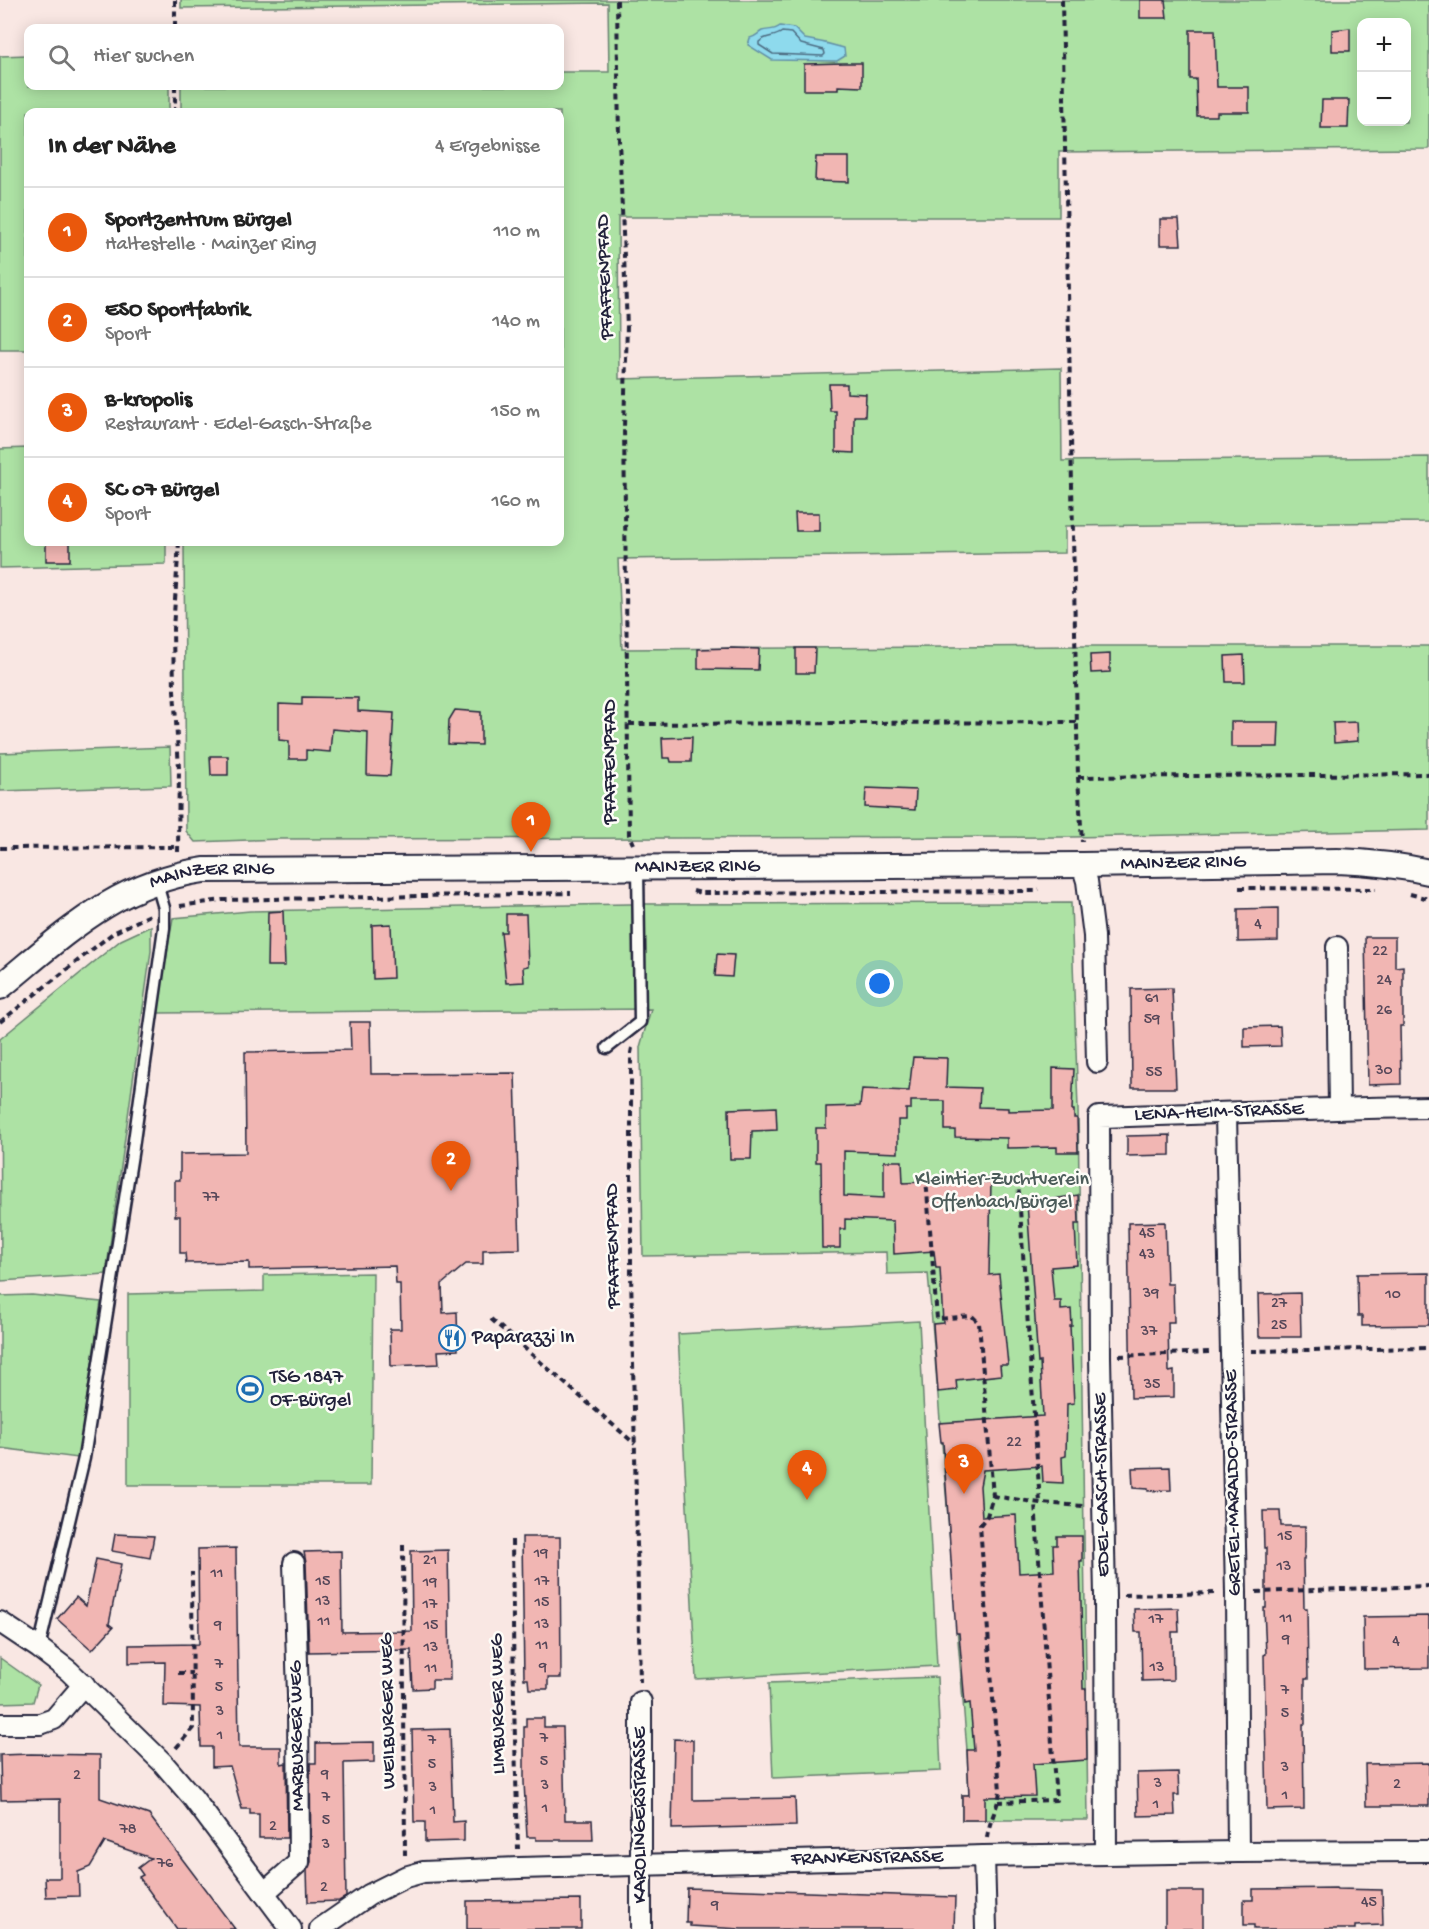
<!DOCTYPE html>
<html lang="de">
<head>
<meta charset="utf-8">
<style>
	:root { --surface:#fff; --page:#f6f6f6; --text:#222; --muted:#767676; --line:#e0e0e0; --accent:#ea580c }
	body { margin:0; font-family:"Gochi Hand",sans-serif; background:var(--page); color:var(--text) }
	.controls { position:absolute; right:18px; top:18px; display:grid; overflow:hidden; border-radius:12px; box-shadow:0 3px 15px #0003 }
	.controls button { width:54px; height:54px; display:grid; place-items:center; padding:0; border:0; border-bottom:2px solid var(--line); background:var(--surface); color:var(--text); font:30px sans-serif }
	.you { position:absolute; left:880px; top:984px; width:21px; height:21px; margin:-15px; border:4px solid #fff; border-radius:50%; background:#1a73e8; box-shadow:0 0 0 9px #1a73e833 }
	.badge { display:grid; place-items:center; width:39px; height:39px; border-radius:50%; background:var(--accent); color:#fff; font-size:20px; font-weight:700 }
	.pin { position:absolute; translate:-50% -50px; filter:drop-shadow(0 2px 3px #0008) }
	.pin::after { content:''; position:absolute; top:32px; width:21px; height:18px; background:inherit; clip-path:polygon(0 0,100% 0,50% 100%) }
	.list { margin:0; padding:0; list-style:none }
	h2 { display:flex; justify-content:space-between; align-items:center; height:78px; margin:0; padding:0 24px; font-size:26px }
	h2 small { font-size:20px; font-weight:400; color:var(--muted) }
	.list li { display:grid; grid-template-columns:39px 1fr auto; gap:18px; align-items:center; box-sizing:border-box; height:90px; padding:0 24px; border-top:2px solid var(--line) }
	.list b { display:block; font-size:22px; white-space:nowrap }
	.list p { margin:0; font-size:20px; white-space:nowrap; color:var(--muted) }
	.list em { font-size:20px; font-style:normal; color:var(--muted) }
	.icon { flex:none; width:33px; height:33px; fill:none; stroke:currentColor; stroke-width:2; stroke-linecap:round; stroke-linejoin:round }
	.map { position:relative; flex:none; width:1429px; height:1929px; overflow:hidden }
	.search { position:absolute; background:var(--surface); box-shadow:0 3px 15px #0003; left:24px; top:24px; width:540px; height:66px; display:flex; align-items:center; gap:15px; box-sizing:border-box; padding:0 21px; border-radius:12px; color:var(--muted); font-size:22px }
	.panel { position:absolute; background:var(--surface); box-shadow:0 3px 15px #0003; left:24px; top:108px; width:540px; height:438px; border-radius:12px }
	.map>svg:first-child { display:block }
</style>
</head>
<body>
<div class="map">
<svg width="1429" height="1929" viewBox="0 0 1429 1929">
	<rect width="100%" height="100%" fill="#f9e7e3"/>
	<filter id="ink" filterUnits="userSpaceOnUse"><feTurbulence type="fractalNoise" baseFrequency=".0167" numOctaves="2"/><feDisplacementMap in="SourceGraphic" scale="12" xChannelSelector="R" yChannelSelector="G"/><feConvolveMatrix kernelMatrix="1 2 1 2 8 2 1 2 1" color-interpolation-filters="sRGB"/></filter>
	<g filter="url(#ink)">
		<g fill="#ade2a4" stroke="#688270" stroke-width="1.5" fill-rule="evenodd">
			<path d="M181,0H1429V149L1059,152V217H618L619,379L1061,368L1062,461L1429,457V522L1065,526V553L618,559L622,649L1085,646H1429V830L1072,837L280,839L195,842L186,831L184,542H560V112H181V86H560V72H609L608,3L181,8ZM1362,22H1406V122H1362Z"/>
			<polygon points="28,55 28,86 169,86 169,112 28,112 28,350 0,350 0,56"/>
			<polygon points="28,448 28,542 166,542 166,564 0,568 0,449"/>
			<polygon points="170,747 171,786 0,791 0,753"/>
			<polygon points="1071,903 1078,1109 1088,1820 962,1820 962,1795 969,1795 967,1750 928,1273 887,1274 886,1252 643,1256 640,1047 651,1009 157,1013 173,918 250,911 629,904"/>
			<polygon points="151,926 151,951 106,1274 1,1281 0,1039 121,940"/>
			<polygon points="373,1273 371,1485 128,1485 128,1294 264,1291 264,1275"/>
			<polygon points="32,1295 101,1302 78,1458 0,1448 0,1296"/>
			<polygon points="919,1321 937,1666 696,1679 678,1334"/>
			<polygon points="0,1658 38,1685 33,1702 0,1703"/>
			<polygon points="937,1677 941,1771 773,1778 769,1683"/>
		</g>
		<path fill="#8edaed" stroke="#6390a6" stroke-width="1.5" d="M780,26L794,28L805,39C818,41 831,44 844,48L845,56L837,61L772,60L748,45L750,38C755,37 757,34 762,31C768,29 774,31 780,26Z"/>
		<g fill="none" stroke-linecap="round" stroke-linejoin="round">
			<path stroke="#4d6c82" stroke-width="1.5" d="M782,32L791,33L801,44L824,50L825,54L823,56L773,54L759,45V42C766,35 774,38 782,32Z"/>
		</g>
		<g fill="#f1b6b3" stroke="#22223b" stroke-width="1.5">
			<polygon points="1140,0 1165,0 1167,18 1140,18"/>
			<polygon points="1350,28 1350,51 1332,51 1332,30"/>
			<polygon points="1190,30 1215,30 1217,87 1249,87 1249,112 1217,112 1217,116 1197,116 1196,79 1190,79"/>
			<polygon points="844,63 862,63 862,87 838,86 838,90 804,90 804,64"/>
			<polygon points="1322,100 1349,100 1348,128 1321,128"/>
			<polygon points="816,157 849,157 849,182 815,181"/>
			<polygon points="1160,219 1179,219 1181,245 1160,245"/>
			<polygon points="829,384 847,384 847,393 866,394 865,416 854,416 854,453 836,452 836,411 830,411"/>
			<polygon points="795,513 819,513 819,531 796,531"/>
			<polygon points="70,542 70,561 46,561 46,543"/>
			<polygon points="732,648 759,649 758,670 698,669 698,649"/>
			<polygon points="796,648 815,648 814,673 796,673"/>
			<polygon points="1110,654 1110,672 1091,673 1090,655"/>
			<polygon points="1244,655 1245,682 1226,682 1225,656"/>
			<polygon points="302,697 358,698 358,711 394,713 390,776 367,775 368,732 332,729 330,752 306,750 306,759 289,759 289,741 279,740 279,704 302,705"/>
			<polygon points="455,710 481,712 481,745 448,744 449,720"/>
			<polygon points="1231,722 1279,722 1278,747 1231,747"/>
			<polygon points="1357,722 1358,741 1334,743 1333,723"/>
			<polygon points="692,737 691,762 671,762 670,758 663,758 662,738"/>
			<polygon points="210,756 228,756 228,775 211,775"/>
			<polygon points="866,788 916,790 915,810 865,807"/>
			<polygon points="1278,908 1278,941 1238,942 1238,909"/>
			<polygon points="283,911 285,966 267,966 268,912"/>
			<polygon points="506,914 526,914 528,966 523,967 524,982 506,983 501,932 506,932"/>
			<polygon points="391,924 393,978 373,979 372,925"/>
			<polygon points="1365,937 1395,937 1395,967 1403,966 1403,1026 1400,1026 1401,1084 1368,1085"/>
			<polygon points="717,954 734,955 732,977 715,976"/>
			<polygon points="1172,988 1176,1088 1132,1088 1131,989"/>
			<polygon points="350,1022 370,1022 371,1074 515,1073 520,1249 483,1250 483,1264 466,1264 442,1284 443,1313 457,1312 458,1350 438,1351 439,1364 391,1366 390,1329 401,1329 400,1284 396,1284 395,1266 249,1269 249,1262 186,1263 185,1253 180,1253 180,1216 175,1216 175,1180 180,1180 180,1154 246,1153 245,1052 351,1050"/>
			<polygon points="1280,1026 1281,1046 1244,1047 1244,1027"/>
			<polygon points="913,1057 947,1058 946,1087 980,1088 979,1107 1008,1108 1008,1111 1053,1110 1053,1068 1074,1069 1072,1110 1074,1110 1074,1118 1077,1118 1078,1152 1057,1152 1057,1147 1007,1148 1007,1138 955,1137 955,1130 945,1130 945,1101 911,1101 911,1109 906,1109 906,1120 898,1120 898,1153 844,1151 844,1196 884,1198 884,1161 902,1161 903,1183 965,1180 965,1182 991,1182 989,1275 999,1274 1008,1365 1000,1365 1001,1375 956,1380 957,1390 938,1392 933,1324 943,1323 940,1268 936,1268 934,1251 894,1254 893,1221 845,1219 845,1229 840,1229 840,1248 822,1248 821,1162 816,1162 816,1128 826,1128 826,1107 860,1106 862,1089 909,1091"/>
			<polygon points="776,1107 777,1130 752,1131 751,1159 730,1159 729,1109"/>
			<polygon points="1170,1135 1170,1155 1127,1156 1127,1136"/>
			<polygon points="1078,1195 1079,1224 1075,1224 1077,1265 1051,1267 1054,1301 1061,1301 1061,1310 1071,1309 1072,1326 1070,1326 1074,1403 1067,1404 1066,1456 1062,1457 1063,1483 1043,1482 1042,1466 983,1470 980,1486 982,1517 1016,1515 1019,1573 1054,1571 1053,1545 1057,1545 1057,1536 1082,1536 1082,1561 1080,1561 1083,1689 1086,1689 1087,1760 1033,1764 1035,1796 985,1797 985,1820 962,1820 962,1795 969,1795 967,1750 974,1750 970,1703 965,1704 959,1633 956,1633 943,1442 941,1442 939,1423 1043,1416 1040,1362 1038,1363 1027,1203"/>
			<polygon points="1165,1222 1167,1284 1173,1284 1174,1322 1168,1322 1169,1372 1174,1371 1174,1397 1131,1398 1128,1223"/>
			<polygon points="1429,1273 1429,1325 1362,1326 1362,1316 1358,1316 1357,1274"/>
			<polygon points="1300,1293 1301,1337 1259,1337 1258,1294"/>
			<polygon points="1170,1467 1171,1490 1148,1491 1148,1489 1133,1488 1132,1468"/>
			<polygon points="1263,1511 1280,1511 1281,1526 1305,1526 1305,1547 1304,1559 1303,1559 1304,1608 1307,1608 1308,1679 1305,1679 1305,1724 1303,1724 1304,1809 1267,1810 1264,1655 1266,1654 1264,1608 1266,1608 1266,1548 1264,1548"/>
			<polygon points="115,1534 154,1536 150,1558 112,1551"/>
			<polygon points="522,1537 560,1537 561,1678 548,1678 548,1689 529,1689 528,1679 524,1679"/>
			<polygon points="236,1548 239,1747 281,1747 281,1764 286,1763 287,1838 259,1838 259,1814 250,1814 250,1809 242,1809 230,1766 212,1767 212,1747 201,1747 200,1707 164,1706 165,1662 129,1663 129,1645 199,1644 198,1549"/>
			<polygon points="448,1550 450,1680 432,1680 432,1688 413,1689 411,1650 309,1652 306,1563 304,1552 341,1551 342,1632 412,1631 411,1551"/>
			<polygon points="96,1559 121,1564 109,1624 113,1627 92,1650 57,1619 76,1597 86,1606"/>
			<polygon points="1178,1608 1179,1632 1172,1632 1173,1680 1142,1681 1141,1632 1135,1632 1134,1609"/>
			<polygon points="1429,1616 1429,1668 1364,1669 1363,1617"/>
			<polygon points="526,1718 544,1718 544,1727 563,1727 565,1820 592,1820 593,1840 536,1840 536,1837 527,1837 524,1782 524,1727 526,1727"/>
			<polygon points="450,1729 453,1822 464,1821 464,1841 425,1842 425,1822 414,1822 412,1730"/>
			<polygon points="674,1739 693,1740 693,1800 795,1798 796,1826 672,1829"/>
			<polygon points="374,1742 374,1762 344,1763 346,1897 339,1901 308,1902 307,1870 311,1862 310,1763 316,1763 316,1743"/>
			<polygon points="31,1754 100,1755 100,1798 149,1815 235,1929 177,1929 139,1877 143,1875 138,1868 151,1858 105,1842 90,1867 78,1872 79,1896 46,1897 45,1878 60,1878 60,1799 1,1800 0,1755"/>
			<polygon points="1429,1763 1429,1806 1366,1806 1365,1764"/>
			<polygon points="1178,1772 1179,1795 1174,1795 1175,1815 1138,1816 1137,1773"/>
			<polygon points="687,1888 955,1897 954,1929 741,1929 690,1926 690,1923 686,1923"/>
			<polygon points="1336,1888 1337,1889 1382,1890 1383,1925 1355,1926 1355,1929 1254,1929 1254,1925 1244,1925 1244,1900 1253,1900 1253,1889"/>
			<rect x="1165" y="1891" width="38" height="38"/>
			<polygon points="581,1900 581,1929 467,1929 467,1901"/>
		</g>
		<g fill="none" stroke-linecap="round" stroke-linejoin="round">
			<defs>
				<g id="service">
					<polyline points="607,1048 640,1022 638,867"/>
					<polyline points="39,1648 84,1458 133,1148 164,928 164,908 156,881"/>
				</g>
				<g id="minor">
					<polyline points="1082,865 1087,881 1094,936 1097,1062"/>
					<polyline points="1337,947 1339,1108"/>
					<polyline points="1226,1114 1236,1593 1238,1852"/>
					<polyline points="0,1622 39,1648 69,1671 163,1763 193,1798 291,1929"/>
					<polyline points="641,1702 641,1929"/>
					<polyline points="0,1724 40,1724 54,1719 84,1684"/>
					<path d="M1106,1854L1105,1596L1100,1357L1099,1117C1209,1114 1319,1108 1429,1107"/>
					<polyline points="984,1856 986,1929"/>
					<polyline points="264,1893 299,1862 298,1696 294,1563"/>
					<polyline points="320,1929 369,1895 405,1877 423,1872 519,1868 984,1856 1238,1852 1429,1851"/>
				</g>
				<g id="tertiary">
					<path id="s1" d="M0,987C66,933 115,883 204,870L1082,865L1337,861C1369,862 1398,865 1429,872"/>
				</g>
			</defs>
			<use href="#service" stroke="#22223b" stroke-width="15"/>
			<use href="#minor" stroke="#22223b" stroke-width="24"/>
			<use href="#tertiary" stroke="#22223b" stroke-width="28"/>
			<g stroke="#22223b" stroke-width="4" stroke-dasharray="6 4.5" stroke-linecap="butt">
				<polyline points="175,0 175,28"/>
				<polyline points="617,0 619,140 627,326 624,427 629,835 633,844"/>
				<polyline points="1062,0 1078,777 1082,842"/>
				<polyline points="175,86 175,112"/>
				<polyline points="629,724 1077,722"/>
				<polyline points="1078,777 1429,774"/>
				<polyline points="0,848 177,847"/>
				<polyline points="178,852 179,768 174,690 173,629 179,542"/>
				<polyline points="1239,888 1376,889"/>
				<polyline points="693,891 701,893 1035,891 1039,889"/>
				<polyline points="1410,894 1429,899"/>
				<polyline points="180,906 222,900 571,893"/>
				<polyline points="0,1022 113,933 150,915"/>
				<polyline points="632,1048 631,1053 631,1273 640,1682"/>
				<polyline points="1018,1180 1040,1503"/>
				<polyline points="491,1319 635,1444"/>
				<polyline points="1251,1351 1429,1348"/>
				<polyline points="1119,1356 1210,1352"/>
				<polyline points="993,1496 1040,1503 1084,1506"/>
				<polyline points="512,1540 514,1703 518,1849"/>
				<polyline points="403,1545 405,1855"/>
				<polyline points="1256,1592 1429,1586"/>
				<polyline points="1124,1595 1218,1593"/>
				<polyline points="178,1673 192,1673"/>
				<polyline points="176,1748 193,1728 192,1572"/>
				<polyline points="998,1802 1056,1800 1035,1503"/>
				<path d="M987,1838C989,1821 998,1808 1000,1791L980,1525L987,1516L993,1496L979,1323L972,1316L937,1319L926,1178L1080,1180"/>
			</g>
			<use href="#service" stroke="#fdfcf7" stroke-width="10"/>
			<use href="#minor" stroke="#fdfcf7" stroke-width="20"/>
			<use href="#tertiary" stroke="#fdfcf7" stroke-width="24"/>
		</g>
	</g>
	<defs>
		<symbol id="restaurant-ring" viewBox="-11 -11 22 22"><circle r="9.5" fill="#fdfcf7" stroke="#1f6fb2" stroke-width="1.5"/><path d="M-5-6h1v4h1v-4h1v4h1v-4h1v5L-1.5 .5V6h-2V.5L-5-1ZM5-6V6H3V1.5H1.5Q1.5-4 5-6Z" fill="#1f6fb2"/></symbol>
		<symbol id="stadium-ring" viewBox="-11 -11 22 22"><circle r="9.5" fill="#fdfcf7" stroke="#1f6fb2" stroke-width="1.5"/><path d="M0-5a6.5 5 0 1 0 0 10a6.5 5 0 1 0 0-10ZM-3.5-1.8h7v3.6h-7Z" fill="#1f6fb2"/></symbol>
	</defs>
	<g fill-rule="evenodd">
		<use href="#restaurant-ring" x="437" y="1323" width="30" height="30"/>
		<use href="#stadium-ring" x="235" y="1374" width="30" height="30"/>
	</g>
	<g text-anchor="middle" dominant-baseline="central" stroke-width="5" stroke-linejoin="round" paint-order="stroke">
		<g font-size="16" fill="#564759">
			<text x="1258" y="925">4</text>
			<text x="1380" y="952">22</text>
			<text x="1384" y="981">24</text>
			<text x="1152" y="999">61</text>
			<text x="1384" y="1011">26</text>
			<text x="1152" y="1020">59</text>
			<text x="1384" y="1071">30</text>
			<text x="1154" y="1073">55</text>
			<text x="211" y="1198">77</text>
			<text x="1147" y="1234">45</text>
			<text x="1147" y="1255">43</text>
			<text x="1151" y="1294">39</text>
			<text x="1393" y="1295">10</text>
			<text x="1279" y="1304">27</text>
			<text x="1279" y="1326">25</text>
			<text x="1149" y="1332">37</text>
			<text x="1152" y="1385">35</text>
			<text x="1014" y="1443">22</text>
			<text x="1285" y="1537">15</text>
			<text x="541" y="1554">19</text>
			<text x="430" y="1561">21</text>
			<text x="1284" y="1567">13</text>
			<text x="217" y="1574">11</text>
			<text x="323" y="1582">15</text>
			<text x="542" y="1582">17</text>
			<text x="430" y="1583">19</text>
			<text x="323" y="1602">13</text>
			<text x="542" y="1603">15</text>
			<text x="430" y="1605">17</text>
			<text x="1286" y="1619">11</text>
			<text x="1156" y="1620">17</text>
			<text x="324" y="1622">11</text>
			<text x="542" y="1625">13</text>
			<text x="218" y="1626">9</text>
			<text x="431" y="1626">15</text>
			<text x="1286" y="1640">9</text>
			<text x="1396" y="1642">4</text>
			<text x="542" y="1646">11</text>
			<text x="431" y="1648">13</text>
			<text x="219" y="1665">7</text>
			<text x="543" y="1668">9</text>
			<text x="1157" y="1668">13</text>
			<text x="431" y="1669">11</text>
			<text x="219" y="1688">5</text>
			<text x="1285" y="1691">7</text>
			<text x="220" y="1712">3</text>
			<text x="1285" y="1714">5</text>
			<text x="220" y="1736">1</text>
			<text x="544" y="1739">7</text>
			<text x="432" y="1741">7</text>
			<text x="544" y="1762">5</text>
			<text x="432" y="1765">5</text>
			<text x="1285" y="1768">3</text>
			<text x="325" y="1775">9</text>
			<text x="77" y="1776">2</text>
			<text x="1158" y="1784">3</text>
			<text x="1397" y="1785">2</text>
			<text x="545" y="1786">3</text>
			<text x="433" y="1788">3</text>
			<text x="1285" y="1796">1</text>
			<text x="326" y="1798">7</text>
			<text x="1156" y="1805">1</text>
			<text x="545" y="1809">1</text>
			<text x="433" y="1811">1</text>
			<text x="326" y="1821">5</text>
			<text x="273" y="1827">2</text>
			<text x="128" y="1830">78</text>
			<text x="326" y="1845">3</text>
			<text x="165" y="1864">76</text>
			<text x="324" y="1888">2</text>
			<text x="1369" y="1903">45</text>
			<text x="715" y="1906">9</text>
		</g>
		<g font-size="20" fill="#22223b" stroke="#fdfcf7">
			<text transform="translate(606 277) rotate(-92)">PFAFFENPFAD</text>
			<text transform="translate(611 762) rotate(-90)">PFAFFENPFAD</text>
			<text stroke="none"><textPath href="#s1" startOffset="1218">MAINZER RING</textPath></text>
			<text stroke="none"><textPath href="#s1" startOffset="732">MAINZER RING</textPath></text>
			<text stroke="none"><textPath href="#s1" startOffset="246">MAINZER RING</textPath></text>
			<text transform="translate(1219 1113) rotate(-2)">LENA-HEIM-STRASSE</text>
			<text transform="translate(614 1246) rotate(-91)">PFAFFENPFAD</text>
			<text transform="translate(1234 1483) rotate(-91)">GRETEL-MARALDO-STRASSE</text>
			<text transform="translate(1103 1485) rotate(-91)">EDEL-GASCH-STRASSE</text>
			<text transform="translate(499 1704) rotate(-91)">LIMBURGER WEG</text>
			<text transform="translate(389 1711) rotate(-91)">WEILBURGER WEG</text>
			<text transform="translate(298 1736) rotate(-91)">MARBURGER WEG</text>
			<text transform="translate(641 1815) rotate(-90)">KAROLINGERSTRASSE</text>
			<text transform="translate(867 1859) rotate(-1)">FRANKENSTRASSE</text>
		</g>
		<g font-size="20" fill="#4c5c5a" stroke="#fdfcf7">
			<text x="1002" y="1180">Kleintier-Zuchtverein<tspan x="1002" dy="23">Offenbach/Bürgel</tspan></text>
		</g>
		<g font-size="20" fill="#22223b" stroke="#fdfcf7" text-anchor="start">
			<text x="472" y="1338">Paparazzi In</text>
			<text x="270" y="1378">TSG 1847<tspan x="270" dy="23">OF-Bürgel</tspan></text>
		</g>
	</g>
</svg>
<div class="controls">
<button>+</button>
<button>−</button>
</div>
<div class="you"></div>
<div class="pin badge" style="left:531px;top:852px">1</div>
<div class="pin badge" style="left:451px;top:1191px">2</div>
<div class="pin badge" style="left:964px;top:1494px">3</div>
<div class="pin badge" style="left:807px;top:1500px">4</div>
<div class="search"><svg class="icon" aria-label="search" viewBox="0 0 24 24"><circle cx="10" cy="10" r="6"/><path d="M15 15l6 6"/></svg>Hier suchen</div>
<section class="panel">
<h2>In der Nähe<small>4 Ergebnisse</small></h2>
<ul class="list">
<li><span class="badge">1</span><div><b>Sportzentrum Bürgel</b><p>Haltestelle · Mainzer Ring</p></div><em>110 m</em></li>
<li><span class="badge">2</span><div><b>ESO Sportfabrik</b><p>Sport</p></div><em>140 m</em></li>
<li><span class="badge">3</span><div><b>B-kropolis</b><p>Restaurant · Edel-Gasch-Straße</p></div><em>150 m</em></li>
<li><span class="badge">4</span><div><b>SC 07 Bürgel</b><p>Sport</p></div><em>160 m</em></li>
</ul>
</section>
</div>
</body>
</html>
